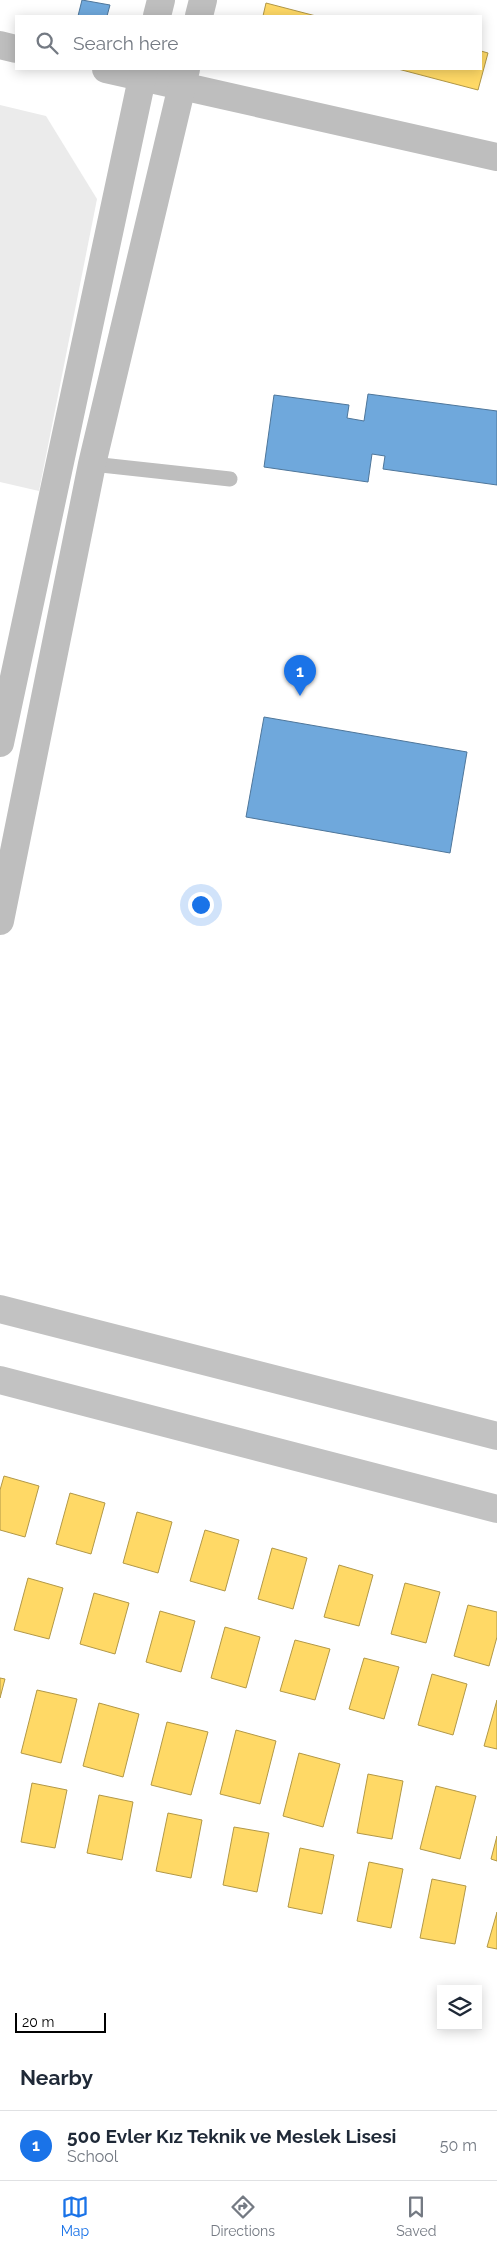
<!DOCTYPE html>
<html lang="en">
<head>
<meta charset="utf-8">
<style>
	:root { --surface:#fff; --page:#f2f2f3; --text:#1f2937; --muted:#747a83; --line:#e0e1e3; --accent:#1a73e8 }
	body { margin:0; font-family:Raleway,sans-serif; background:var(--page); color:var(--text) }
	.controls { position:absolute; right:15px; bottom:15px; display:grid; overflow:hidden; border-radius:0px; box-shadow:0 2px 12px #0003 }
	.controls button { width:45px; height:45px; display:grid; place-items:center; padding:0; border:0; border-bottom:1px solid var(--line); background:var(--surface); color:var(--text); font:25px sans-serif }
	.scale { position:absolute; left:15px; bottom:12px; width:91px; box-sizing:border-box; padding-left:5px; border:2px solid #000; border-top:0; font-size:14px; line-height:18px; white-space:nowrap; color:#000; -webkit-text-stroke:4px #fff; paint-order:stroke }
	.you { position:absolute; left:200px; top:904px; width:18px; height:18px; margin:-12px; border:4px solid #fff; border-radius:50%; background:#1a73e8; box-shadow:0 0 0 8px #1a73e833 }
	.badge { display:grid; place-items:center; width:32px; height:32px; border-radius:50%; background:var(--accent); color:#fff; font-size:16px; font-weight:700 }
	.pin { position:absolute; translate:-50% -41px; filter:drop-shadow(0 1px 2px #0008) }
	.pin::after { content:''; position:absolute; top:26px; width:18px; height:15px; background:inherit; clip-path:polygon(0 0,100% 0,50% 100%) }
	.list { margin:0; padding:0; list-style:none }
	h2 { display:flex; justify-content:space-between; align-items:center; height:65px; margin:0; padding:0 20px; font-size:21px }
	h2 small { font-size:16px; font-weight:400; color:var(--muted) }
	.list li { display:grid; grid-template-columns:32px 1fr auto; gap:15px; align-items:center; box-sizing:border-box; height:70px; padding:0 20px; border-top:1px solid var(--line) }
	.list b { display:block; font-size:19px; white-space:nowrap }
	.list p { margin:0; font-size:16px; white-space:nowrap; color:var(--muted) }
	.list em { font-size:16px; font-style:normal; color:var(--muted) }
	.icon { flex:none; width:28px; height:28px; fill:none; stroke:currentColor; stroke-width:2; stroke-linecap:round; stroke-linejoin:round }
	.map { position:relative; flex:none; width:497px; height:2045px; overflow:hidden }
	.search { position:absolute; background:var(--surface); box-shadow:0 2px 12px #0003; left:15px; right:15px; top:15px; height:55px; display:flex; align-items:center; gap:12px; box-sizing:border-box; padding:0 18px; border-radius:0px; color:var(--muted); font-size:19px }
	.sheet { height:135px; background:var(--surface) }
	nav { display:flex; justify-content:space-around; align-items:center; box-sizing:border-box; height:70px; border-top:1px solid var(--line); background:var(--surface); font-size:14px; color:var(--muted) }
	nav a { display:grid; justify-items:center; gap:2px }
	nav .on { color:var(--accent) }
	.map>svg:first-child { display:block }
</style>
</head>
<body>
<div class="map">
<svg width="497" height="2045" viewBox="0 0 497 2045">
	<rect width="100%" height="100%" fill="#fff"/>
	<polygon fill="#ebebeb" points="0,105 46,116 97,199 39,491 0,482"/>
	<g fill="#ffd966" stroke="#b29847">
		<polygon points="266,3 316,16 263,16"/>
		<polygon points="481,51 488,53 478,90 398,69 481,69"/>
		<polygon points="4,1476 39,1486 25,1537 0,1530 0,1490"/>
		<polygon points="70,1493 105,1503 91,1554 56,1544"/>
		<polygon points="137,1512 172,1522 158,1573 123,1563"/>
		<polygon points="205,1530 239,1540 225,1591 190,1581"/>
		<polygon points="272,1548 307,1558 293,1609 258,1599"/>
		<polygon points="339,1565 373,1575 359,1626 324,1617"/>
		<polygon points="28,1578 63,1588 49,1639 14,1630"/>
		<polygon points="405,1583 440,1592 426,1643 391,1634"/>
		<polygon points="94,1593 129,1603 115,1654 80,1644"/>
		<polygon points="468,1605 497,1612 497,1637 489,1666 454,1656"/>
		<polygon points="160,1611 195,1621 181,1672 146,1662"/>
		<polygon points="225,1627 260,1637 246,1688 211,1678"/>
		<polygon points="295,1640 330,1649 315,1700 280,1691"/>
		<polygon points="364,1658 399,1667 384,1719 349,1709"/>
		<polygon points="432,1674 467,1684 453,1735 418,1725"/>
		<polygon points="0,1678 5,1679 0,1698"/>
		<polygon points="37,1690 77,1699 61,1763 21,1753"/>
		<polygon points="497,1700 497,1749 484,1746"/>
		<polygon points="99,1703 139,1714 123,1777 83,1766"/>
		<polygon points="167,1722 208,1732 191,1795 151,1785"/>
		<polygon points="236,1730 276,1741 260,1804 220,1794"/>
		<polygon points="299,1753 340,1764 323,1827 283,1816"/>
		<polygon points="368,1774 403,1781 392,1839 357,1833"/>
		<polygon points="32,1783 67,1790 55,1848 21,1842"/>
		<polygon points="436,1786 476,1796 460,1859 420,1849"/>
		<polygon points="99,1795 133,1802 122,1860 87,1853"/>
		<polygon points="168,1813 202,1820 191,1878 156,1871"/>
		<polygon points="234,1827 269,1833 257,1892 223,1885"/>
		<polygon points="497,1836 497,1861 491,1859"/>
		<polygon points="300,1848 334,1855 322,1914 288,1907"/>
		<polygon points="369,1862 403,1869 391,1928 357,1921"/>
		<polygon points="432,1879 466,1886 455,1944 420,1938"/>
		<polygon points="497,1912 497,1949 487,1947"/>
	</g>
	<g fill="#6fa8dc" stroke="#4e769a">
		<polygon points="82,0 110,5 107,16 78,16"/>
		<polygon points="368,394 497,411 497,485 383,469 385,456 372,454 368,482 264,467 274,395 349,405 347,418 364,421"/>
		<polygon points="264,717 467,752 450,853 246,817"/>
	</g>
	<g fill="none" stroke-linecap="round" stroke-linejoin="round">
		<polyline stroke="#bebebe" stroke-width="15" points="92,464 230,479"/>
		<g stroke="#bebebe" stroke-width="28">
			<polyline points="0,45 16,49"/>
			<polyline points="106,69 497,157"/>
		</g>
		<g stroke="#bebebe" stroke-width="28">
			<polyline points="157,16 161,0"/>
			<polyline points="199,16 203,0"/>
			<polyline points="0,743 144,69"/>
			<polyline points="0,921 92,464 186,69"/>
		</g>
		<g stroke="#c2c2c2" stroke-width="28">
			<polyline points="0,1309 497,1436"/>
			<polyline points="0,1380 497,1509"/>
		</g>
	</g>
</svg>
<div class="controls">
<button><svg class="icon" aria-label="layers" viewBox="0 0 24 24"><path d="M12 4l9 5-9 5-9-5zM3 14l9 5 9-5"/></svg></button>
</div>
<div class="scale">20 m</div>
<div class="you"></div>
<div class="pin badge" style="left:300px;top:696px">1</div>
<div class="search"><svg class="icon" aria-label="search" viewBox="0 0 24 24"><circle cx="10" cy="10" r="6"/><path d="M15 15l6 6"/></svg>Search here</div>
</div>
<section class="sheet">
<h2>Nearby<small></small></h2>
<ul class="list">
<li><span class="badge">1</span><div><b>500 Evler Kız Teknik ve Meslek Lisesi</b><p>School</p></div><em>50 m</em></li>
</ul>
</section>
<nav>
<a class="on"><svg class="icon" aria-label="map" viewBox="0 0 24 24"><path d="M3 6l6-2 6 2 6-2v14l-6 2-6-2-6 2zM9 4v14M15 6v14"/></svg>Map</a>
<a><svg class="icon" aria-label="directions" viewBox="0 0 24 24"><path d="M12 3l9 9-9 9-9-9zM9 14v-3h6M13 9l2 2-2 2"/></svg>Directions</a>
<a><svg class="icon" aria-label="saved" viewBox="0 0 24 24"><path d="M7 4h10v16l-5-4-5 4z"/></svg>Saved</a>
</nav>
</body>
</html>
